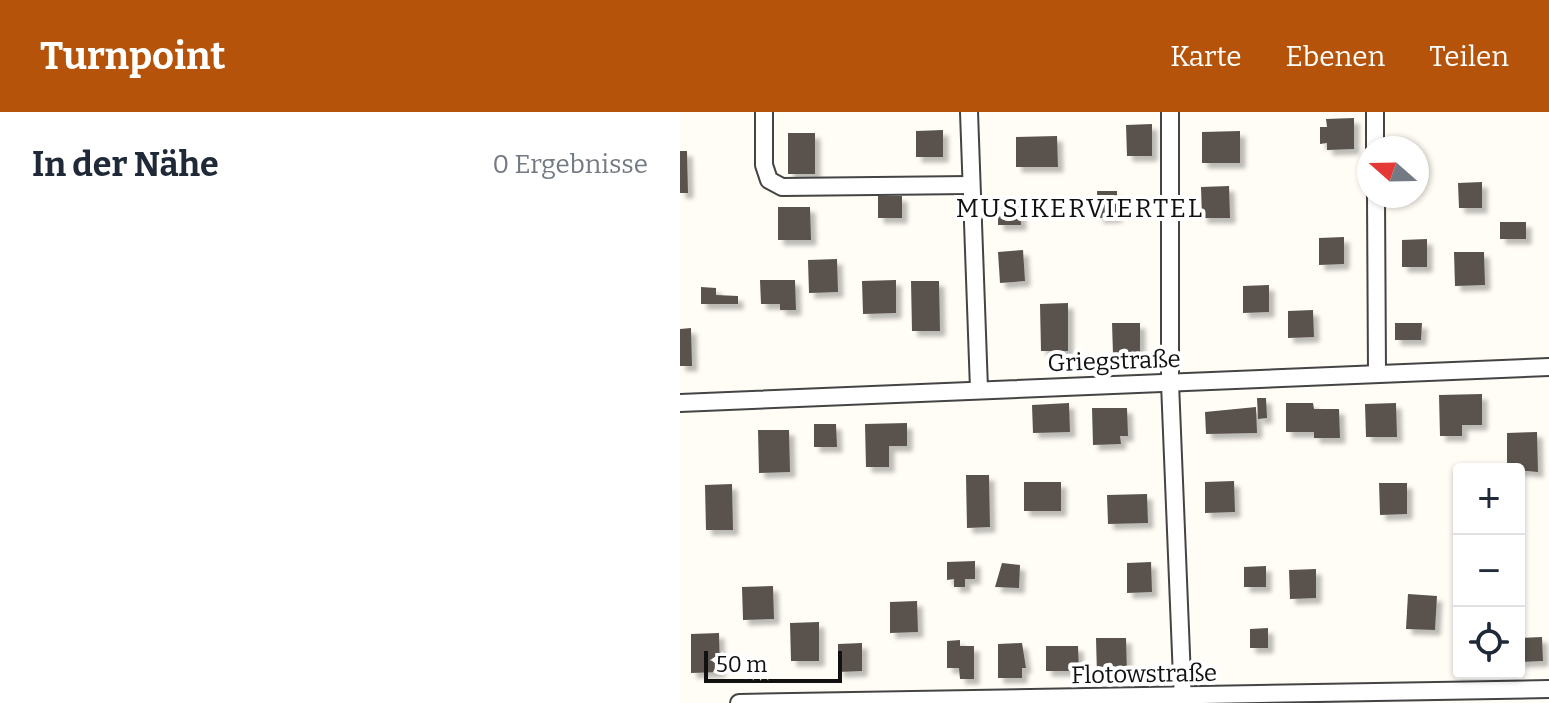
<!DOCTYPE html>
<html lang="de">
<head>
<meta charset="utf-8">
<style>
	:root { --surface:#fff; --page:#f2f2f3; --text:#1f2937; --muted:#747a83; --line:#e0e1e3; --accent:#b45309 }
	body { margin:0; font-family:Bitter,serif; background:var(--page); color:var(--text) }
	.controls { position:absolute; right:24px; bottom:24px; display:grid; overflow:hidden; border-radius:8px; box-shadow:0 2px 6px #0004 }
	.controls button { width:72px; height:72px; display:grid; place-items:center; padding:0; border:0; border-bottom:2px solid var(--line); background:var(--surface); color:var(--text); font:40px sans-serif }
	.compass { position:absolute; left:677px; top:24px; width:72px; height:72px; border-radius:50%; background:var(--surface); box-shadow:0 2px 6px #0004; rotate:290deg }
	.scale { position:absolute; left:24px; bottom:20px; width:138px; box-sizing:border-box; padding-left:8px; border:4px solid #111; border-top:0; font-size:22px; line-height:28px; white-space:nowrap; color:#111; -webkit-text-stroke:6px #fff; paint-order:stroke }
	.list { margin:0; padding:0; list-style:none }
	h2 { display:flex; justify-content:space-between; align-items:center; height:104px; margin:0; padding:0 32px; font-size:34px }
	h2 small { font-size:26px; font-weight:400; color:var(--muted) }
	.icon { flex:none; width:44px; height:44px; fill:none; stroke:currentColor; stroke-width:2; stroke-linecap:round; stroke-linejoin:round }
	.map { position:relative; flex:none; width:869px; height:591px; overflow:hidden }
	header { display:flex; align-items:center; gap:48px; box-sizing:border-box; height:112px; padding:0 40px; background:var(--accent); color:#fff }
	header strong { font-size:38px }
	nav { display:flex; gap:44px; margin-inline-start:auto; font-size:28px }
	main { display:flex }
	aside { flex:1; background:var(--surface) }
	.map>svg:first-child { display:block }
</style>
</head>
<body>
<header>
<strong>Turnpoint</strong>
<nav><a>Karte</a><a>Ebenen</a><a>Teilen</a></nav>
</header>
<main>
<aside>
<h2>In der Nähe<small>0 Ergebnisse</small></h2>
<ul class="list">
</ul>
</aside>
<div class="map">
<svg width="869" height="591" viewBox="0 0 869 591">
	<defs>
		<filter id="shadow"><feDropShadow dx="5.5" dy="5.5" stdDeviation="2" flood-color="#0004"/></filter>
	</defs>
	<rect width="100%" height="100%" fill="#fffdf5"/>
	<g fill="#5a524d" filter="url(#shadow)">
		<polygon points="674,6 674,37 647,38 647,31 640,32 640,15 647,15 646,7"/>
		<polygon points="472,12 472,44 447,44 446,13"/>
		<polygon points="263,18 263,45 236,45 236,19"/>
		<polygon points="560,19 560,51 522,51 522,20"/>
		<rect x="108" y="21" width="27" height="41"/>
		<polygon points="377,24 378,55 336,55 336,25"/>
		<polygon points="0,39 7,39 8,81 0,81"/>
		<polygon points="802,70 802,96 779,96 778,71"/>
		<polygon points="549,74 550,106 522,106 521,75"/>
		<polygon points="417,79 437,79 437,105 418,106"/>
		<rect x="198" y="84" width="24" height="22"/>
		<polygon points="318,85 340,85 341,113 318,113"/>
		<polygon points="98,95 130,95 131,128 98,128"/>
		<rect x="820" y="110" width="26" height="17"/>
		<polygon points="664,125 664,152 639,153 639,126"/>
		<polygon points="747,127 747,155 722,155 722,128"/>
		<polygon points="343,138 345,169 320,171 318,140"/>
		<polygon points="774,140 804,140 805,173 775,174"/>
		<polygon points="157,147 158,180 129,181 128,148"/>
		<polygon points="80,168 115,168 116,198 100,198 100,192 81,192"/>
		<polygon points="216,168 216,201 183,202 182,169"/>
		<polygon points="231,169 259,169 260,219 232,219"/>
		<polygon points="589,173 589,200 563,201 563,174"/>
		<polygon points="21,175 36,176 36,183 58,184 58,192 21,192"/>
		<polygon points="388,191 388,239 361,239 360,192"/>
		<polygon points="633,198 634,225 608,226 608,199"/>
		<polygon points="432,211 460,211 460,243 433,243"/>
		<polygon points="715,211 742,211 741,228 715,228"/>
		<polygon points="11,216 12,254 0,254 0,217"/>
		<polygon points="802,282 802,313 782,313 782,324 760,324 759,283"/>
		<polygon points="577,286 586,286 587,306 578,307"/>
		<polygon points="389,291 390,320 353,321 352,293"/>
		<polygon points="606,291 633,291 634,297 659,297 660,326 634,326 634,320 606,320"/>
		<polygon points="716,291 717,325 686,325 685,292"/>
		<polygon points="576,295 577,321 526,322 525,300"/>
		<polygon points="412,296 447,296 448,324 440,324 441,332 413,333"/>
		<polygon points="227,311 227,334 209,334 209,355 186,355 185,312"/>
		<polygon points="134,312 156,312 157,335 134,335"/>
		<polygon points="78,318 109,318 110,360 79,361"/>
		<polygon points="857,320 858,360 827,357 827,321"/>
		<polygon points="286,363 309,363 310,415 287,416"/>
		<polygon points="554,369 555,400 525,401 525,370"/>
		<rect x="344" y="370" width="37" height="29"/>
		<polygon points="699,371 727,371 727,402 700,403"/>
		<polygon points="52,372 53,418 26,418 25,373"/>
		<polygon points="467,382 468,411 428,412 427,383"/>
		<polygon points="295,449 295,467 285,467 285,475 274,475 274,467 267,468 267,450"/>
		<polygon points="471,450 472,480 447,481 447,451"/>
		<polygon points="322,451 340,453 339,476 315,475"/>
		<polygon points="586,454 586,475 564,475 564,455"/>
		<polygon points="636,457 636,486 610,487 609,458"/>
		<polygon points="93,474 94,507 63,508 62,475"/>
		<polygon points="728,482 757,484 755,518 726,517"/>
		<polygon points="237,489 238,520 210,521 210,490"/>
		<polygon points="139,510 139,549 111,549 110,511"/>
		<polygon points="588,516 588,536 570,536 570,517"/>
		<polygon points="39,521 40,560 11,561 11,522"/>
		<polygon points="862,525 863,549 839,550 839,526"/>
		<polygon points="416,526 446,526 447,562 417,563"/>
		<polygon points="280,528 280,534 294,534 294,567 280,567 279,556 267,556 267,529"/>
		<polygon points="182,531 182,559 158,560 158,532"/>
		<polygon points="342,531 346,556 342,556 342,566 318,566 318,532"/>
		<polygon points="366,534 398,534 399,559 366,559"/>
	</g>
	<g fill="none" stroke-linecap="round" stroke-linejoin="round">
		<defs>
			<g id="street">
				<polyline points="84,0 84,53 89,68 102,75 290,73"/>
				<polyline points="289,0 299,277"/>
				<polyline points="490,0 490,271 503,591"/>
				<polyline points="695,0 695,36"/>
				<polyline points="696,84 697,261"/>
				<polyline points="0,291 869,255"/>
				<polyline points="59,591 869,577"/>
			</g>
		</defs>
		<use href="#street" stroke="#444" stroke-width="20"/>
		<use href="#street" stroke="#fff" stroke-width="16"/>
	</g>
	<g text-anchor="middle" dominant-baseline="central" stroke-width="8" stroke-linejoin="round" paint-order="stroke">
		<g font-size="24" fill="#111" stroke="#fff">
			<text transform="translate(434 249) rotate(-2)">Griegstraße</text>
			<text transform="translate(464 562) rotate(-1)">Flotowstraße</text>
		</g>
		<g font-size="26" letter-spacing="2" fill="#111" stroke="#fff">
			<text x="400" y="96">MUSIKERVIERTEL</text>
		</g>
	</g>
</svg>
<div class="controls">
<button>+</button>
<button>−</button>
<button><svg class="icon" aria-label="locate" viewBox="0 0 24 24"><circle cx="12" cy="12" r="6"/><path d="M12 2v4M12 18v4M2 12h4M18 12h4"/></svg></button>
</div>
<svg class="compass" viewBox="-18 -18 36 36"><path d="M0-13l5 13h-10z" fill="#e53935"/><path d="M0 13l5-13h-10z" fill="#747a83"/></svg>
<div class="scale">50 m</div>
</div>
</main>
</body>
</html>
